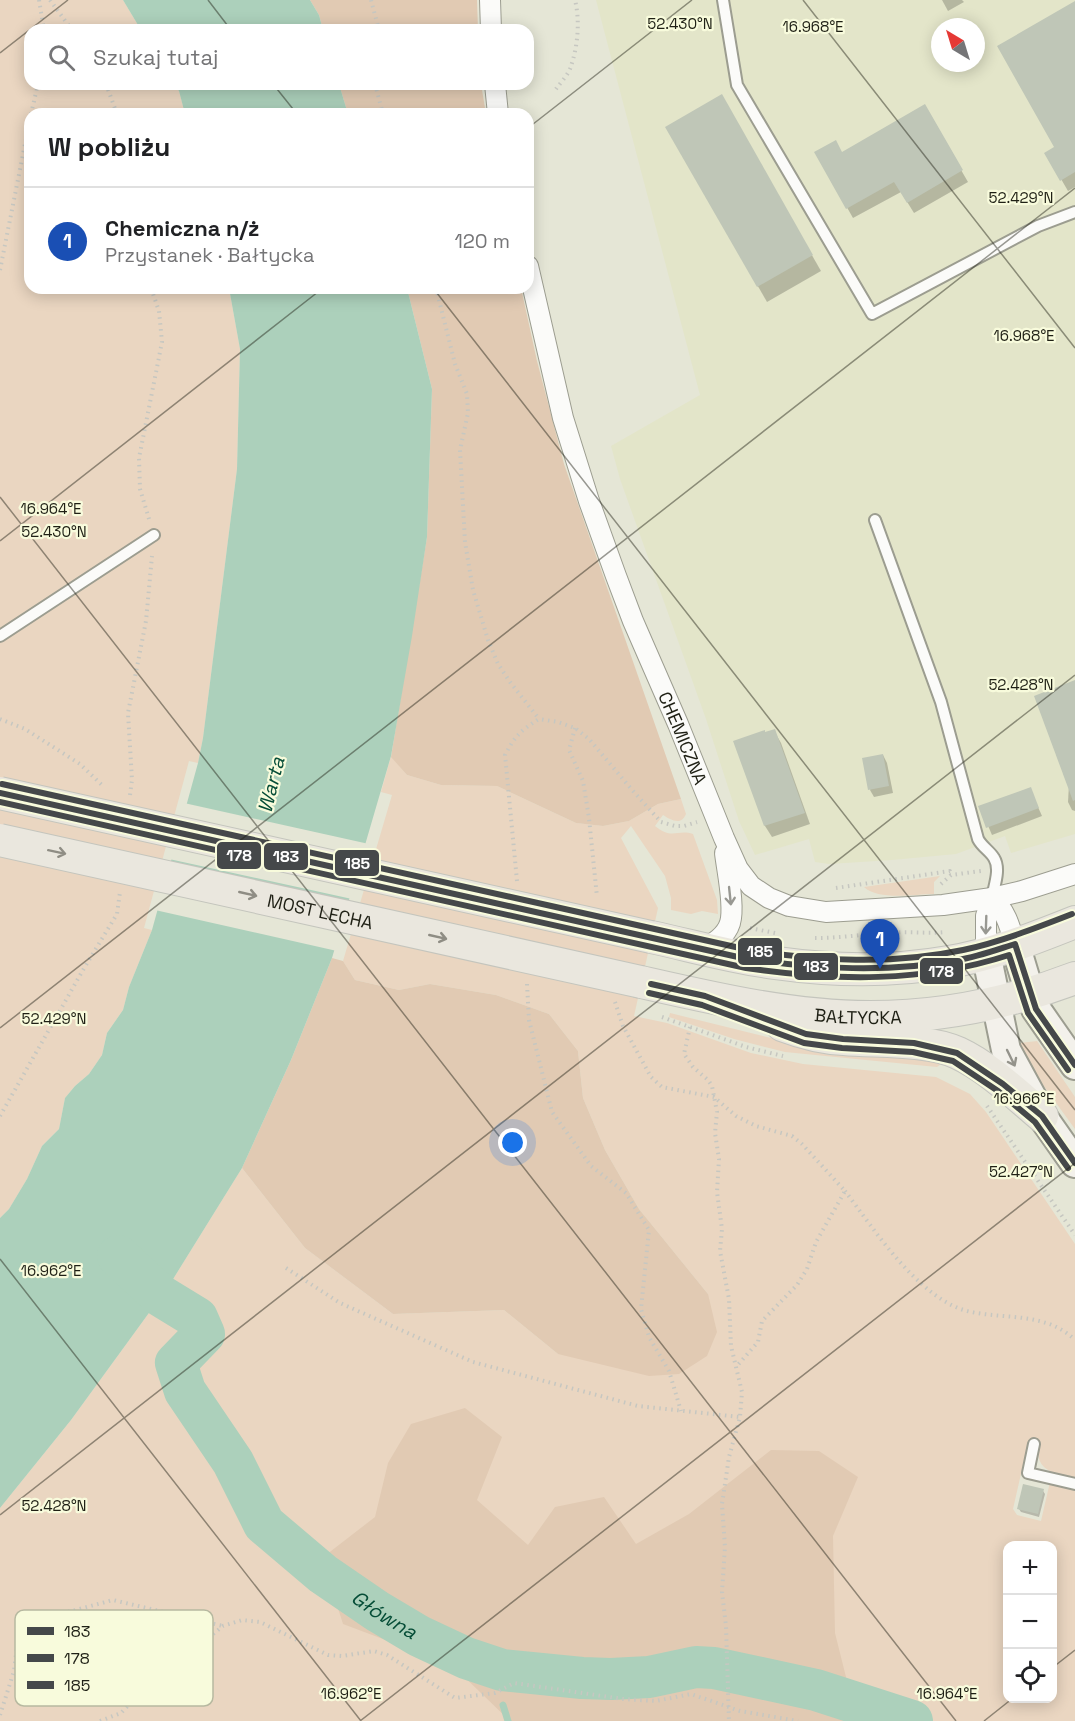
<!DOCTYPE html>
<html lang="pl">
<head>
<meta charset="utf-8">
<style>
	:root { --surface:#fff; --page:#f2f2f2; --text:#202124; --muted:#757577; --line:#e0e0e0; --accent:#db2777 }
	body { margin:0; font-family:"Space Grotesk",sans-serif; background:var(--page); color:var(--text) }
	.controls { position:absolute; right:18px; bottom:18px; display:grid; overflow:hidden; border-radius:12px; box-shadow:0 3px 15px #0003 }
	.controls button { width:54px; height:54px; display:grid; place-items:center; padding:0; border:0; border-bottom:2px solid var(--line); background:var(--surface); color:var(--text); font:30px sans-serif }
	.compass { position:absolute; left:931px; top:18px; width:54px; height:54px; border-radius:50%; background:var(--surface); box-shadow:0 3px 15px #0003; rotate:322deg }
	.you { position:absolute; left:513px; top:1143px; width:21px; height:21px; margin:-15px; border:4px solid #fff; border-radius:50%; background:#1a73e8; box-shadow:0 0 0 9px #1a73e833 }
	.badge { display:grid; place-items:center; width:39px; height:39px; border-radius:50%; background:var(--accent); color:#fff; font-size:20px; font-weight:700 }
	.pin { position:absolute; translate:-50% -50px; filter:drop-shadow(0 2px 3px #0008) }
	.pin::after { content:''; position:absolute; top:32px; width:21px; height:18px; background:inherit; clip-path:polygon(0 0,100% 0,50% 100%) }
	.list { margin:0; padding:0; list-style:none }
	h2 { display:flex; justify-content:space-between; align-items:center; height:78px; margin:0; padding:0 24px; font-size:26px }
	h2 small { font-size:20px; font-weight:400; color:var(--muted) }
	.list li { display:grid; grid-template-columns:39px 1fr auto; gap:18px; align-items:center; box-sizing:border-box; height:108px; padding:0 24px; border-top:2px solid var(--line) }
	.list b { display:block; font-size:22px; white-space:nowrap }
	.list p { margin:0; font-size:20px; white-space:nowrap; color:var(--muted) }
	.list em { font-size:20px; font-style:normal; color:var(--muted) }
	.icon { flex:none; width:33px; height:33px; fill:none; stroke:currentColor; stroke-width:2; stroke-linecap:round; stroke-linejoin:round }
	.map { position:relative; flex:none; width:1075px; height:1721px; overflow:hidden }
	.search { position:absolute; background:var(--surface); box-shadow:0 3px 15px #0003; left:24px; top:24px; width:510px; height:66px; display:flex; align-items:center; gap:15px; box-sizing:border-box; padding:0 21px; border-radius:18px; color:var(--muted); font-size:22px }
	.panel { position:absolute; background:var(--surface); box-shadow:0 3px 15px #0003; left:24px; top:108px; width:510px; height:186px; border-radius:18px }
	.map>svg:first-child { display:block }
</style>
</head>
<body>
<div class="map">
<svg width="1075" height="1721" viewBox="0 0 1075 1721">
	<rect width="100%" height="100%" fill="#e5e6d6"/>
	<path fill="#e3e5c9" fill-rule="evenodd" d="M596,0H1075V834L1011,853L1005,836L956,854L892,860L829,864L815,862L809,839L755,855L739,821L706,719L620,479L611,446L700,395ZM940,27H976V63H940Z"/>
	<g fill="#ead6c1" fill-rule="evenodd">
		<polygon points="0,0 123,0 141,30 30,30 30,84 174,84 179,91 185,114 30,114 30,288 229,288 240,349 237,469 203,738 198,763 189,761 144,928 152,930 129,987 123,1010 107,1033 102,1055 89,1074 75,1086 65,1098 59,1129 42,1146 27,1179 9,1209 0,1218"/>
		<path d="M391,756L407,775L441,785L497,786L576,823L603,826L629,821L658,804L681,799L686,814C681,826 671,820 663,815L655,826C672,840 677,829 693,834L717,900L718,914L702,911L691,914L671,910V898L665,876L631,826L621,838L658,908L634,1016L667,1023L751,1053L803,1064L936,1077L970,1094L986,1112L1075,1244V1478C1055,1474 1034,1471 1039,1445L1028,1443L1013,1509L1017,1515L1041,1521L1050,1482L1075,1487V1721H0V1508L71,1420L170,1284L242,1168L305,1248L393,1314L504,1310L558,1354L708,1294L639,1209L605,1150L583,1098L578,1051L549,1014L496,995L430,984L399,990L355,980L343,961L392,795L381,792ZM1008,1546H1052V1698H1008Z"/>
		<path d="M940,876L934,882V894C914,894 879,901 864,887Z"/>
		<polygon points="670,1013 803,1046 901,1054 944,1062 937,1067 785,1052 734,1039 669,1017"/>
		<polygon points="1037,1041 1075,1097 1075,1129 1027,1063 1020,1043"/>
	</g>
	<g fill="#e1cab3">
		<polygon points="310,0 477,0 478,30 323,30 319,15"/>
		<polygon points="339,84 481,84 486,114 348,114"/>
		<polygon points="407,288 521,288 537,361 564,464 681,799 658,804 629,821 603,826 576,823 497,786 441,785 407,775 391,757 427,537 432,389"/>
		<polygon points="332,958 343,961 355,980 399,990 430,984 496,995 549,1014 578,1051 583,1098 605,1150 639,1209 708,1294 717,1332 707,1356 679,1374 649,1376 558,1354 504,1310 393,1314 305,1248 242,1168 291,1060"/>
		<polygon points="465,1408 502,1437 477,1500 528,1545 555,1507 604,1497 636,1544 689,1514 771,1450 819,1451 858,1477 833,1536 835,1633 857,1721 510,1721 452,1665 343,1624 322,1558 375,1517 388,1463 411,1424"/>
	</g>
	<g fill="#acd0bb">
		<polygon points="123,0 310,0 319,15 323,30 141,30"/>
		<polygon points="174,84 339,84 348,114 185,114 179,91"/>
		<polygon points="229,288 407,288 432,389 427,537 412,636 391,756 332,958 291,1060 242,1168 170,1284 71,1420 0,1508 0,1218 9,1209 27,1179 42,1146 59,1129 65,1098 75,1086 89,1074 102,1055 107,1033 123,1010 129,987 152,930 198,763 203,738 237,469 240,349"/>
	</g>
	<g fill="#e5e6d6">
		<polygon points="184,803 369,844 352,899 169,859"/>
		<polygon points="168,862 351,903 337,951 155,910"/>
	</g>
	<g fill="#0003">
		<polygon points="942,0 962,0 964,2 948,11"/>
		<polygon points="1075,13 1075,187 1068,191 1046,153 1056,147"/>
		<polygon points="721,96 821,271 767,302 667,128"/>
		<polygon points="924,106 968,182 914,213 901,192 853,218 816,153 842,154"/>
		<polygon points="1075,682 1075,811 1072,810 1068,802"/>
		<polygon points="774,731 781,743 810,824 772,837 765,826 735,742"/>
		<polygon points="883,755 887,763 893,793 874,797 870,790"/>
		<polygon points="1030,789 1042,816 992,835 980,807"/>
		<polygon points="1043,1491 1045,1494 1039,1517 1021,1512 1019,1509"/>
	</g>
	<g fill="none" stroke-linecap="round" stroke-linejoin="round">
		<polyline stroke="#acd0bb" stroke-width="7" points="503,1705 508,1721"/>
		<path stroke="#acd0bb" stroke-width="42" id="s1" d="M118,1256L161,1296L197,1318L204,1334L176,1363L185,1391L233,1462L264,1524L323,1574L377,1611L419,1636L466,1658L502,1670L582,1678L611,1679L649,1677L696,1667L714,1668L816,1690L912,1721"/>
	</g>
	<g fill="#bfc6b7">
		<polygon points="1075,1 1075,172 1060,181 1044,153 1054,147 997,46"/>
		<polygon points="722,94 813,255 757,287 665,127"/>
		<polygon points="925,104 963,170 907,203 894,182 846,209 814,152 836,140 842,152"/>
		<polygon points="1075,680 1075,800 1073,801 1034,696"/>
		<polygon points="775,729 805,813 764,826 733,741 765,730 765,732"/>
		<polygon points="883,754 889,786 868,790 862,758"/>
		<polygon points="1031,787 1039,808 986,828 978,806"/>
		<polygon points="1023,1484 1044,1489 1038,1514 1017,1509"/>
	</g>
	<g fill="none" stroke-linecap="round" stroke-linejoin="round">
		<defs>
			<g id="lane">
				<polyline points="723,0 737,85 872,314 1038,226 1075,212"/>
				<path d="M875,520L941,702L978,839C982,847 990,851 994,858C1001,869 994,886 992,898"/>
				<polyline points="0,636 154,535"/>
				<polyline points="1034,1444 1028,1473 1075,1484"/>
			</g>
			<g id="street">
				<polyline points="490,0 491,30"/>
				<polyline points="495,84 498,114"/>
				<path id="s2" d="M528,266L563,418L589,501L616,576L633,621L678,724L724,838L738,869L751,886L769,898L789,906L826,912L943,905L992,898L1022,891L1075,874"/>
				<path d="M992,898C1006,911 1010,927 1015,944"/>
				<path d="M703,949C714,943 726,936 730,923C735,906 727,871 725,853"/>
				<polyline points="986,953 986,916 992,898"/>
			</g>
			<g id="secondary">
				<polyline points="1015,944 1030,994 1036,1009 1075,1065"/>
				<polyline points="986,953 1006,1050 1042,1116 1075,1163"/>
			</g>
			<g id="primary">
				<path d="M651,937C693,946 734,958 776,963C833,971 892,972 949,962C992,955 1035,938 1075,922"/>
				<path id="s3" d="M641,982C716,999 793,1017 870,1017C940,1017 1010,1003 1075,978"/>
				<path d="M782,1025C803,1033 822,1038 844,1039C877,1042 928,1039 958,1053C988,1067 1017,1095 1042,1116"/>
			</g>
		</defs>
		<use href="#lane" stroke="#9c9d90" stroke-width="14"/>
		<use href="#street" stroke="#9c9d90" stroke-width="22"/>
		<use href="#secondary" stroke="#9c9d90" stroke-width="32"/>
		<use href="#primary" stroke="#c4c5bd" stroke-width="34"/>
		<g stroke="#c6c7c1" stroke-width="4" stroke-dasharray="1.5 4.5" stroke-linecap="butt">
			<polyline points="39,0 44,30"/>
			<polyline points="50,0 72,30"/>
			<polyline points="371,0 379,30"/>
			<polyline points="106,84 117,114"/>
			<polyline points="375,84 383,114"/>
			<path d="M556,89C561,82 569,74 571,66C578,46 580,20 575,0"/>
			<polyline points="31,114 38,84"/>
			<polyline points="0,270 30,119"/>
			<polyline points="436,288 455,364 467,394 468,413 460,450 465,542 473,590 488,640 498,664 510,682 539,719"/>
			<polyline points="149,519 140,489 139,458 162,342 159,311 151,288"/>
			<polyline points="0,719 25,729 80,764 104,787"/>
			<polyline points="575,728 569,750 583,781 589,818 597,897"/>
			<polyline points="130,795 132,780 128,713 146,621 152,556"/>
			<path d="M517,881L505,755C515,736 520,731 539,719L558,722L575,728L589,739L633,791L661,822L675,826H684L697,822"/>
			<polyline points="941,884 951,875 981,871"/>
			<polyline points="836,888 950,871 951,875"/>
			<polyline points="750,928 775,933"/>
			<path d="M815,938C840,938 865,934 890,933C909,931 927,934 946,932"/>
			<polyline points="527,984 529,1020 552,1112 591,1166 626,1193 649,1230 641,1309 649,1337 669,1371 681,1411"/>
			<polyline points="615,1002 623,1026 651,1077 662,1087 714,1097 736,1116 756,1126 792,1136 802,1144 845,1191 816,1242 807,1269 797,1285 762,1321 758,1342 736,1367"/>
			<polyline points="662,1017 746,1047 783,1056"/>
			<polyline points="690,1027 684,1054 693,1067 708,1080 712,1086 717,1112 715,1133 719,1159 717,1192 722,1229 720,1251 729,1299 731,1346 742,1392 740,1417 729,1457 722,1504 725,1547 722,1592 726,1626 729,1721"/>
			<polyline points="987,1106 1075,1235"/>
			<polyline points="0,1116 83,970 117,914 120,892"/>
			<path d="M845,1191C874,1229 918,1298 967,1311C1003,1320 1045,1311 1075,1340"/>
			<polyline points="286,1268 340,1303 473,1362 638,1406 740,1417"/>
			<polyline points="0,1715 14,1671 18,1638 48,1614 72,1611 113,1600 223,1626"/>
			<polyline points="100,1721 121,1713 138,1695 223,1626 242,1620 260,1622 328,1655 342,1656 374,1651 387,1655 455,1698 495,1693 514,1683 623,1699 656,1701 691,1694 740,1711 798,1721"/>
		</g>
		<use href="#lane" stroke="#fbfbf9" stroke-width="10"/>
		<use href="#street" stroke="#fbfbf9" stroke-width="20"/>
		<use href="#secondary" stroke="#f3f1eb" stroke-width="28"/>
		<use href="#primary" stroke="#eae7de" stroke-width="32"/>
		<defs>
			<g id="primary-bridge">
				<polyline points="0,793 651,937"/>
				<path id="s4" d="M0,840L641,982"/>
			</g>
		</defs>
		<use href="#primary-bridge" stroke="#c4c5bd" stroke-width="34" stroke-linecap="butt"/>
		<use href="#primary-bridge" stroke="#eae7de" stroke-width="32"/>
		<defs>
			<g id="bus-1">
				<path d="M0,793L747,959C817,969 888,973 958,960C977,957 996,950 1015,944L1036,1009L1075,1065"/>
				<polyline points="651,984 705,996 806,1034 843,1039 914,1043 957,1053 1003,1084 1042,1116 1075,1163"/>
			</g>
			<g id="bus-2">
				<path d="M0,802L746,968C834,981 923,983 1009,955L1028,1013L1068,1070"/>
				<polyline points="649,993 702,1005 804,1043 842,1048 913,1052 953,1061 998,1091 1035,1122 1068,1168"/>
			</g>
			<path id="bus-3" d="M2,784L749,950C820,961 892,965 963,950C1000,942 1036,928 1072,914"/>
		</defs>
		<use href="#bus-1" stroke="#f8fbdc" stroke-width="10"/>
		<use href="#bus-2" stroke="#f8fbdc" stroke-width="10"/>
		<use href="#bus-3" stroke="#f8fbdc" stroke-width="10"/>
		<use href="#bus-1" stroke="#45484a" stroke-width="6"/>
		<use href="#bus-2" stroke="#45484a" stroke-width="6"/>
		<use href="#bus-3" stroke="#45484a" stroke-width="6"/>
	</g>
	<defs><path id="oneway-shaft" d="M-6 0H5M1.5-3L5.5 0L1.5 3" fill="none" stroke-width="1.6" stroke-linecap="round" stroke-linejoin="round" transform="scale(1.5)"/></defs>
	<g stroke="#8f8d84">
		<use href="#oneway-shaft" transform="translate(57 852) rotate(12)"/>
		<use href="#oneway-shaft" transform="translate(248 894) rotate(13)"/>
		<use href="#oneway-shaft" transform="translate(438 937) rotate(13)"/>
	</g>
	<g stroke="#989892">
		<use href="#oneway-shaft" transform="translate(730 896) rotate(84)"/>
		<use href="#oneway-shaft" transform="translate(986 925) rotate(92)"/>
	</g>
	<use stroke="#94938b" href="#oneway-shaft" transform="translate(1011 1058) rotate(64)"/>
	<path fill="none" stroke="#1f2015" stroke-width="1.5" stroke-opacity="0.45" d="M208,0L231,30M803,0L1075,348M0,53L68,0M273,84L297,114M528,128L692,0M433,288L1075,1110M0,497L956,1721M0,541L323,288M0,1028L1075,188M0,1259L361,1721M0,1515L1075,675M1052,1668L1075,1650M360,1721L1075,1163M984,1721L1013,1698"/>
	<g text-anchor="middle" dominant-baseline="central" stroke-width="4.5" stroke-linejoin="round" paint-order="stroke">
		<g font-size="18" fill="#1f2015" stroke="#f8fbdc">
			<text stroke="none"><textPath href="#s2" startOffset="498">CHEMICZNA</textPath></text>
			<text stroke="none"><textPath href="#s4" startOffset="328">MOST LECHA</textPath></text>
			<text stroke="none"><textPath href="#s3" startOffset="220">BAŁTYCKA</textPath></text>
		</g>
		<g font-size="20" font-style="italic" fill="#054d37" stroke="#f8fbdc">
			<text transform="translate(271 785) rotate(-76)">Warta</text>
			<text stroke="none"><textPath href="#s1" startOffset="494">Główna</textPath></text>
		</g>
	</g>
	<rect x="15" y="1610" width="198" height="96" rx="9" fill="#f8fbdc" stroke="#b7b9a0" stroke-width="1.5"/>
	<rect x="27" y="1627" width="27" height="8" fill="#45484a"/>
	<rect x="27" y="1654" width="27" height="8" fill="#45484a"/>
	<rect x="27" y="1681" width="27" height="8" fill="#45484a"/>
	<g font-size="16" fill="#1f2015">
		<text x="64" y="1637">183</text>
		<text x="64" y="1664">178</text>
		<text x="64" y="1691">185</text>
	</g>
	<g font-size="15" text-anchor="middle" fill="#1f2015" stroke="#f8fbdc" stroke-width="4.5" stroke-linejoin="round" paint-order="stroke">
		<text x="680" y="29">52.430°N</text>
		<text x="813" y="32">16.968°E</text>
		<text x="1021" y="203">52.429°N</text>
		<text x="1024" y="341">16.968°E</text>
		<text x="51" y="514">16.964°E</text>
		<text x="54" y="537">52.430°N</text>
		<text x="1021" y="690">52.428°N</text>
		<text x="54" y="1024">52.429°N</text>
		<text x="1024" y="1104">16.966°E</text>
		<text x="1021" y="1177">52.427°N</text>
		<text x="51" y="1276">16.962°E</text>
		<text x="54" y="1511">52.428°N</text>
		<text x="351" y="1699">16.962°E</text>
		<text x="947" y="1699">16.964°E</text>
	</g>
	<g stroke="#f8fbdc" stroke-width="2">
		<rect x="216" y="841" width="46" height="29" rx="6" fill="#45484a"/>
		<rect x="263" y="842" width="46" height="29" rx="6" fill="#45484a"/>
		<rect x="334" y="849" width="46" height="28" rx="6" fill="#45484a"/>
		<rect x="737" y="937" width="46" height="29" rx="6" fill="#45484a"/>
		<rect x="793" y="952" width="46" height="29" rx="6" fill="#45484a"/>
		<rect x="919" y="957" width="45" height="28" rx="6" fill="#45484a"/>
	</g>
	<g font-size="16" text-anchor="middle" font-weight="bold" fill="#fff">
		<text x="239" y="861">178</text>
		<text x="286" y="862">183</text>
		<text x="357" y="869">185</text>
		<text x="760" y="957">185</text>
		<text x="816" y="972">183</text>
		<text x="941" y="977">178</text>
	</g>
</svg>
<div class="controls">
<button>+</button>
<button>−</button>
<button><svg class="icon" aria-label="locate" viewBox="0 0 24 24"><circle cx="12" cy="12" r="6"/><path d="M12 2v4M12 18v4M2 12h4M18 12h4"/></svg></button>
</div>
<svg class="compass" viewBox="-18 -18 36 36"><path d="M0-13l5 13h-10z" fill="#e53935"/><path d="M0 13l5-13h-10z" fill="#757577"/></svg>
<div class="you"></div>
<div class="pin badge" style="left:880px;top:969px;background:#1a4fb4">1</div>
<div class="search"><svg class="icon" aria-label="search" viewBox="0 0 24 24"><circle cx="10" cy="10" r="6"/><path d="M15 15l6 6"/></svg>Szukaj tutaj</div>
<section class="panel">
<h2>W pobliżu<small></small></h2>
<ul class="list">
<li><span class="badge" style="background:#1a4fb4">1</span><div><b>Chemiczna n/ż</b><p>Przystanek · Bałtycka</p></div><em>120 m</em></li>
</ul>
</section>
</div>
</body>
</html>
